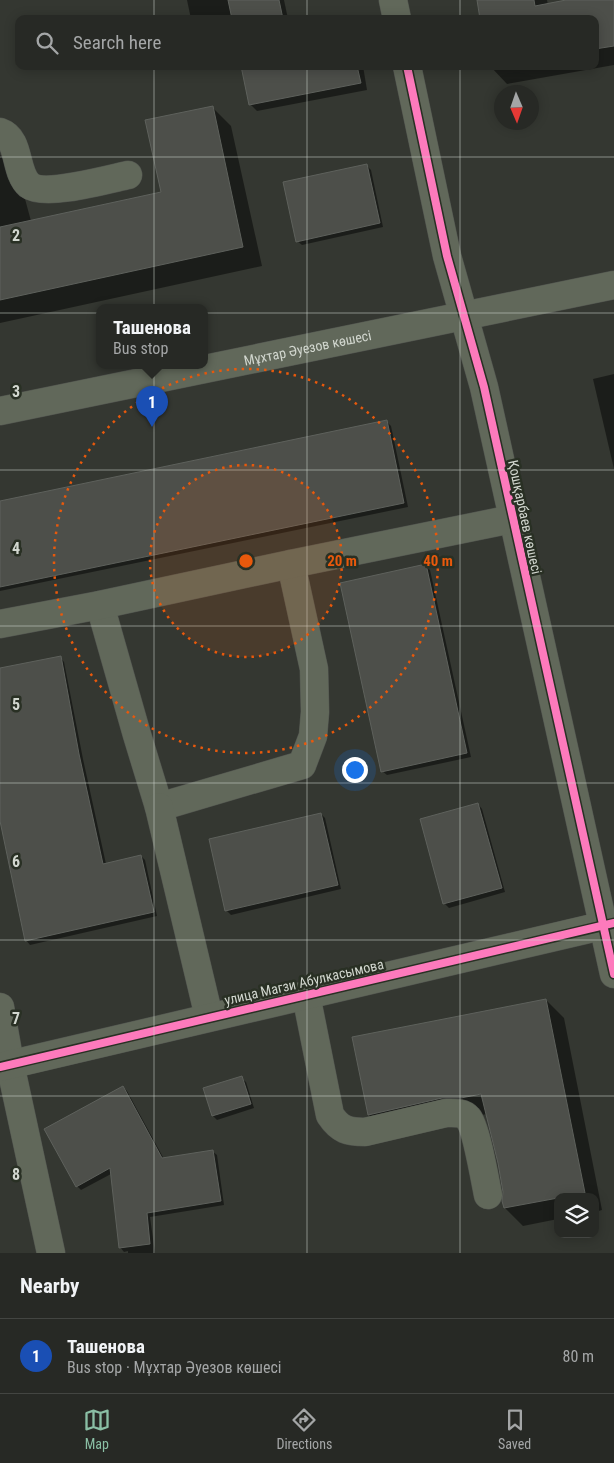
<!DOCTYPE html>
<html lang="en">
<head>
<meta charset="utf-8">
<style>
	:root { --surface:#272925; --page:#2f312d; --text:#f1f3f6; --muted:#a4a6a7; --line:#434542; --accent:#8abfa5 }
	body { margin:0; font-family:"Roboto Condensed",sans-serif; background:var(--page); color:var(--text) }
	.controls { position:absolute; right:15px; bottom:15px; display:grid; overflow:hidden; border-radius:10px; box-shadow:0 2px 12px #0003 }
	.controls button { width:45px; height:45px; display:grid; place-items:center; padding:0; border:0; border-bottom:1px solid var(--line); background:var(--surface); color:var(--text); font:25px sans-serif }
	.compass { position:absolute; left:494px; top:85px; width:45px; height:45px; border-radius:50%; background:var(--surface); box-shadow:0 2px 12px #0003; rotate:178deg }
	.you { position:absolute; left:354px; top:769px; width:18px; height:18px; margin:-12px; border:4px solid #fff; border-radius:50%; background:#1a73e8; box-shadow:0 0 0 8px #1a73e833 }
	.badge { display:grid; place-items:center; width:32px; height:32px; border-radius:50%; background:var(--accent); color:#fff; font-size:16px; font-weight:700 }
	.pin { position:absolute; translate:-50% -41px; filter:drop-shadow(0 1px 2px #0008) }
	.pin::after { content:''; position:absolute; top:26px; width:18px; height:15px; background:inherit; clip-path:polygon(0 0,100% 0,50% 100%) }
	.popup { position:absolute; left:96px; top:304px; width:112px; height:65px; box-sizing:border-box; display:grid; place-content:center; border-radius:10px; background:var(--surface); filter:drop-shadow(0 1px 4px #0005); font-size:16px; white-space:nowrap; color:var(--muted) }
	.popup b { font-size:19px; color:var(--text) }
	.popup::after { content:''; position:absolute; left:50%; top:100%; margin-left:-10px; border:10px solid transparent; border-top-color:var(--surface) }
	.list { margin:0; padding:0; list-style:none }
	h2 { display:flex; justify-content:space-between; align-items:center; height:65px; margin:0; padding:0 20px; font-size:21px }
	h2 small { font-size:16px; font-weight:400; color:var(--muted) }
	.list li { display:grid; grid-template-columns:32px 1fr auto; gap:15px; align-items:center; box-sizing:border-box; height:75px; padding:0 20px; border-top:1px solid var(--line) }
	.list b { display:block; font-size:19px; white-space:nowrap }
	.list p { margin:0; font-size:16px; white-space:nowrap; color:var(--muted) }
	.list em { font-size:16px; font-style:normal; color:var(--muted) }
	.icon { flex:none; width:28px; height:28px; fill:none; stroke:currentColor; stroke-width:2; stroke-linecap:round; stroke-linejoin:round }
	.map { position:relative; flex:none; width:614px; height:1253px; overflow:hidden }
	.search { position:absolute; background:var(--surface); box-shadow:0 2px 12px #0003; left:15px; right:15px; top:15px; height:55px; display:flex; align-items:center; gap:12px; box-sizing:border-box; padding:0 18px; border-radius:10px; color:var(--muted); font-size:19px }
	.sheet { height:140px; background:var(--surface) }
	nav { display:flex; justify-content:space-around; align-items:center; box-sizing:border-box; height:70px; border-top:1px solid var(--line); background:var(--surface); font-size:14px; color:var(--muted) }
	nav a { display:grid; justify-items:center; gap:2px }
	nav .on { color:var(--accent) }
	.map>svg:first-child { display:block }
</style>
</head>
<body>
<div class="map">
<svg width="614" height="1253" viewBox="0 0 614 1253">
	<rect width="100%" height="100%" fill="#343731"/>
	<g fill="#0007">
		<polygon points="187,0 284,0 288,19 191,19"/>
		<polygon points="478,0 547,0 548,5 573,0 614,0 614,65 507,84 490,66 595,66 595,19"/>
		<polygon points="242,66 363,66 367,90 257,111 250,104"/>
		<polygon points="212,107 231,126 262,266 0,323 0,155 18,173 31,221 162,193"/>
		<polygon points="366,165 371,170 383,227 302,245 297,241"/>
		<polygon points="614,374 614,469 593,379"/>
		<polygon points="387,422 391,426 408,507 0,591 0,502"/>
		<polygon points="425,566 430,570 471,757 387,775 382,771"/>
		<polygon points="60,657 64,662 83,759 106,864 141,856 145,860 157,916 30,945 26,940 0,814 0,669"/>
		<polygon points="478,804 482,809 505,892 449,908 444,903"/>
		<polygon points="321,814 325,818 341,889 231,915 226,910"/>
		<polygon points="546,1000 564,1018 602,1210 595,1212 595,1197 558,1197 558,1219 523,1226 505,1208 505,1192 487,1114 386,1132 369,1115"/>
		<polygon points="241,1078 246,1082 254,1108 217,1120 213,1116"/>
		<polygon points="123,1087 127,1091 164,1159 212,1151 217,1155 224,1205 150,1217 155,1253 128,1253 128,1251 124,1252 120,1247 111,1174 81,1190 77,1186"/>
	</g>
	<g fill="#4d4f4a" stroke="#5e615c">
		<polygon points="228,0 279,0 283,19 232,19"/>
		<polygon points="477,0 534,0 535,6 566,0 614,0 614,46 595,49 595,19 480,19"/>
		<polygon points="241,66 357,66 361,83 249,105"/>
		<polygon points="213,106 243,247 0,300 0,227 161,192 145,120"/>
		<polygon points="367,164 380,223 296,242 283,182"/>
		<polygon points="387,420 404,503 0,587 0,501"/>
		<polygon points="426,564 467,753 381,772 340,583"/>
		<polygon points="61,656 79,754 103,864 141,855 154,912 25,941 0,821 0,668"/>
		<polygon points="478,803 502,888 443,904 420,819"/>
		<polygon points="321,813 338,885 225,911 209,839"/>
		<polygon points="546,999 585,1193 558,1197 558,1198 504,1208 502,1201 503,1192 498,1163 481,1094 461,1098 442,1098 368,1115 352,1037"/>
		<polygon points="242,1076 251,1104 212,1116 203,1088"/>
		<polygon points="123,1086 162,1158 213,1150 221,1201 147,1213 150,1244 119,1248 110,1168 76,1187 44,1129"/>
	</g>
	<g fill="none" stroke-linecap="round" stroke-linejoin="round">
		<defs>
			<g id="minor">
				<polyline points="393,0 397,19"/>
				<polyline points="407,66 447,256 484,387 614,974"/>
				<path d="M0,132C21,139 14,172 29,185C44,197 109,179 128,175"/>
				<path id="s1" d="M0,411L614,285"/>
				<polyline points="100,605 137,735 159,807 302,765 313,736 315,712 314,669 291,564"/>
				<polyline points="0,624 100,605 291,564 512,519"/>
				<polyline points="159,807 209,1017"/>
				<path d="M306,995L330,1115C340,1130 348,1132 365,1132L446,1113C454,1113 463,1112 468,1118C476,1127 485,1180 488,1195"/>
				<polyline points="0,1007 10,1064 51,1253"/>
				<polyline points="0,1067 614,923"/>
			</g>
		</defs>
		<use href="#minor" stroke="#50534e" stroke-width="29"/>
		<use href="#minor" stroke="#61685a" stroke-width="28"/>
		<defs>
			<g id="cycleway">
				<polyline points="407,66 447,256 484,387 614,974"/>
				<polyline points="0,1067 614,923"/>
			</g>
		</defs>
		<use href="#cycleway" stroke="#293024" stroke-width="11"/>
		<use href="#cycleway" stroke="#fd7abc" stroke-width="8"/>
	</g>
	<path fill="none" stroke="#d2d7cf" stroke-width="1" stroke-opacity="0.55" d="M154,0V19M307,0V19M460,0V19M154,66V1253M307,66V1253M460,66V1253M0,157H614M0,313H614M0,470H614M0,626H614M0,783H614M0,940H614M0,1096H614"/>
	<circle cx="246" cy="561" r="96" fill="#e8590c" fill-opacity=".12"/>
	<g fill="none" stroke="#e8590c" stroke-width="2.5" stroke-dasharray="2.5 5">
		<circle cx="246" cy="561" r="96"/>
		<circle cx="246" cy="561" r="192"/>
	</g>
	<g text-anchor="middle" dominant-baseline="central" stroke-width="5" stroke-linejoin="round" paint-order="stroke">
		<g font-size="14" fill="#d2d7cf" stroke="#293024">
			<text stroke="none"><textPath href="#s1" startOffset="314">Мұхтар Әуезов көшесі</textPath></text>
			<text transform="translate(525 517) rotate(78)">Қошқарбаев көшесі</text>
			<text transform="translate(304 982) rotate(-13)">улица Магзи Абулкасымова</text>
		</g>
	</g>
	<g font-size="16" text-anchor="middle" font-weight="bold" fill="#d2d7cf" stroke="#293024" stroke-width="5" stroke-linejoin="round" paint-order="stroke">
		<text x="16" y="241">2</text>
		<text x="16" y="397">3</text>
		<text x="16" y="554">4</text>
		<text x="16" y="710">5</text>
		<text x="16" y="867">6</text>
		<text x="16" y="1024">7</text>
		<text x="16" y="1180">8</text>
	</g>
	<circle cx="246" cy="561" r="8" fill="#e8590c" stroke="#293024" stroke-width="2.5"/>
	<g font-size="15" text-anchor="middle" font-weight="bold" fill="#e8590c" stroke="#293024" stroke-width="5" stroke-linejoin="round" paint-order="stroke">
		<text x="342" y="566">20 m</text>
		<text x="438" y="566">40 m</text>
	</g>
</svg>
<div class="controls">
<button><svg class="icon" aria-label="layers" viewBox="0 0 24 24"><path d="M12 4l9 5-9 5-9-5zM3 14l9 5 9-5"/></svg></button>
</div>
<svg class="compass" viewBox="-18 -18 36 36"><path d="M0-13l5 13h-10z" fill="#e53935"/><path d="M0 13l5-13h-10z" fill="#a4a6a7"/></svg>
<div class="you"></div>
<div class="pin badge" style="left:152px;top:427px;background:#1a4fb4">1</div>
<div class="popup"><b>Ташенова</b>Bus stop</div>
<div class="search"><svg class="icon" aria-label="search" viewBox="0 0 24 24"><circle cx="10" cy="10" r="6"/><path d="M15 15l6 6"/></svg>Search here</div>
</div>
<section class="sheet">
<h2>Nearby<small></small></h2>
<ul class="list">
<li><span class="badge" style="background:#1a4fb4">1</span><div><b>Ташенова</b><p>Bus stop · Мұхтар Әуезов көшесі</p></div><em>80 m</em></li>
</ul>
</section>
<nav>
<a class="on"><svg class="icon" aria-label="map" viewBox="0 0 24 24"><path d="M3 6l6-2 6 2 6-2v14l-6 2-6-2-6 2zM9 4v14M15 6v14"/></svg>Map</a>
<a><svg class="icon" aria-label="directions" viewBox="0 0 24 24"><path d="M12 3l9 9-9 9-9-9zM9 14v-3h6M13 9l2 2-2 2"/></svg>Directions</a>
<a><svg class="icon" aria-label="saved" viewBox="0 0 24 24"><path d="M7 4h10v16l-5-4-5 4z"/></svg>Saved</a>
</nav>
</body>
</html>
